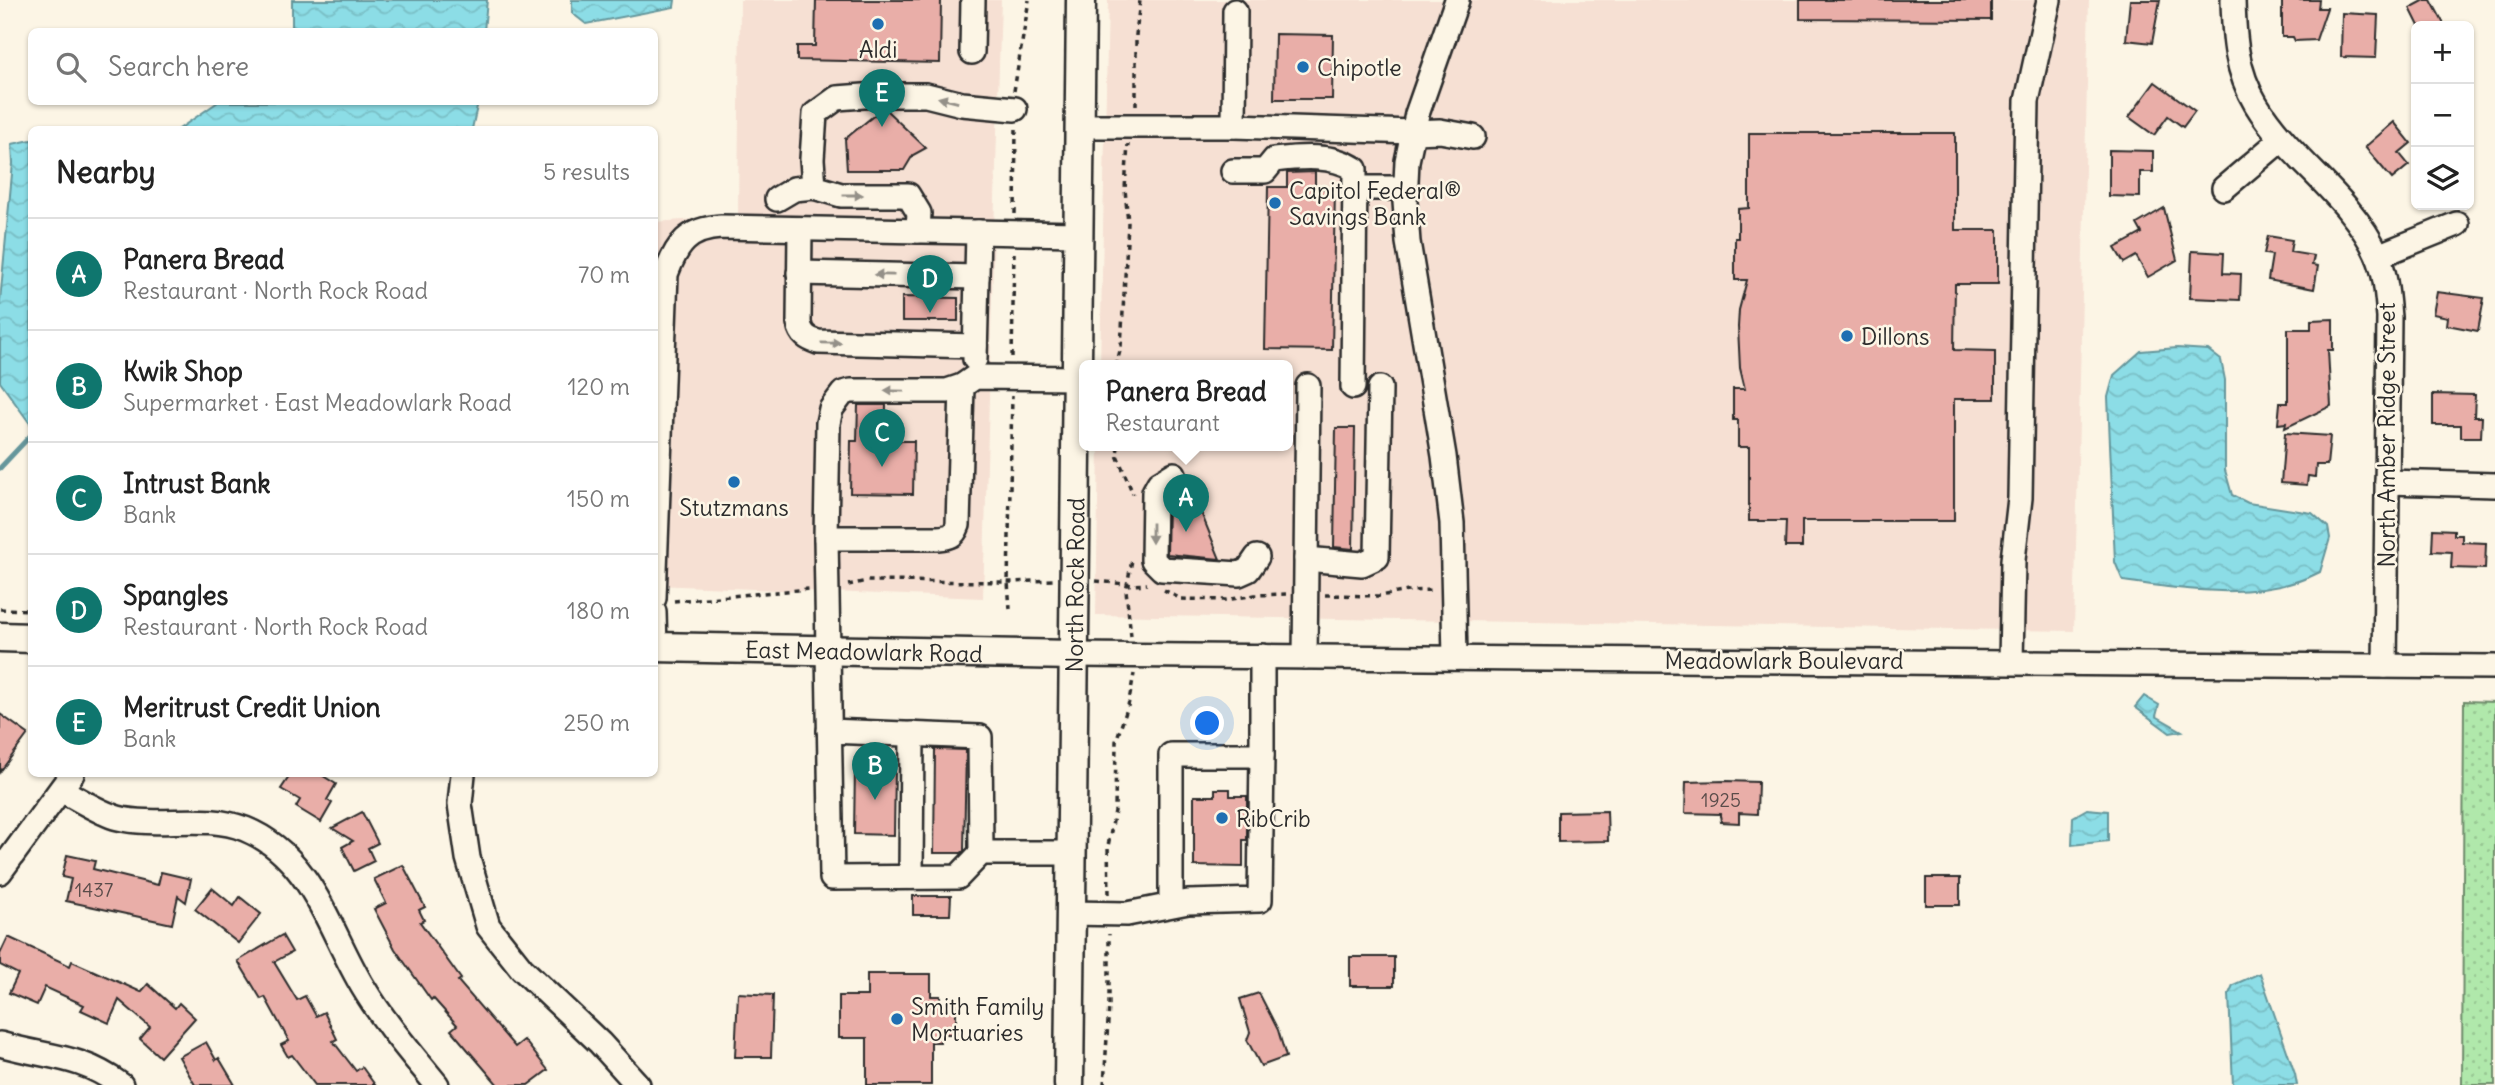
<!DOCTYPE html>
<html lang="en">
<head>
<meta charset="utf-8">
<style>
	:root { --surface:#fff; --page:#f6f6f6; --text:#222; --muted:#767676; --line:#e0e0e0; --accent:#0f766e }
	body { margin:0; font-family:Delius,sans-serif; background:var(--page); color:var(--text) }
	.controls { position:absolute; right:21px; top:21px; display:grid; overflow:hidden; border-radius:10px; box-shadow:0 2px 5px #0004 }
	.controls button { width:63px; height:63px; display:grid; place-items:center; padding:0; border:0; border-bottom:2px solid var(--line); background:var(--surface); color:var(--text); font:35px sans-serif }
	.you { position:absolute; left:1208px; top:724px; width:24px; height:24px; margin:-18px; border:5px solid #fff; border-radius:50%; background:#1a73e8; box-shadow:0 0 0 10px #1a73e833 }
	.badge { display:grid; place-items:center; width:46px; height:46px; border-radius:50%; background:var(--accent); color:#fff; font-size:23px; font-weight:700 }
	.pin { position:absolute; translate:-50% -58px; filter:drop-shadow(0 2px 4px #0008) }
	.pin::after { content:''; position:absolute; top:37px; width:24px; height:21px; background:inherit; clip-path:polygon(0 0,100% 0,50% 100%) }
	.popup { position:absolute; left:1079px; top:360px; width:214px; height:91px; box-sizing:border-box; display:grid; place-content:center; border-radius:10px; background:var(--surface); filter:drop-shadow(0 2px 5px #0005); font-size:23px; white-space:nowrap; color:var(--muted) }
	.popup b { font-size:26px; color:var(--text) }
	.popup::after { content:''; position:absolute; left:50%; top:100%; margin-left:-14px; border:14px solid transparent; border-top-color:var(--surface) }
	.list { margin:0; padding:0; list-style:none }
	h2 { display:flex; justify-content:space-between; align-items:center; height:91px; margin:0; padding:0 28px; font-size:30px }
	h2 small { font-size:23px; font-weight:400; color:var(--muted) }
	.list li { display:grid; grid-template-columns:46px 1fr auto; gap:21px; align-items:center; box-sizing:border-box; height:112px; padding:0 28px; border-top:2px solid var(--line) }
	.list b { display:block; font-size:26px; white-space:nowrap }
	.list p { margin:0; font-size:23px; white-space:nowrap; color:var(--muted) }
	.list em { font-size:23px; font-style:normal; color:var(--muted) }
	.icon { flex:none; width:38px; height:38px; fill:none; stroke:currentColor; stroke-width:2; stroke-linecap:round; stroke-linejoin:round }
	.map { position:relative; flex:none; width:2495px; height:1085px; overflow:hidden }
	.search { position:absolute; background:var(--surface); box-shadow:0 2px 5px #0004; left:28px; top:28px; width:630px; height:77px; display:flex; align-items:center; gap:18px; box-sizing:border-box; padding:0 24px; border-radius:10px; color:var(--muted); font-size:26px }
	.panel { position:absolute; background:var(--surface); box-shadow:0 2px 5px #0004; left:28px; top:126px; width:630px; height:651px; border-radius:10px }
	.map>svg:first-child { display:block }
</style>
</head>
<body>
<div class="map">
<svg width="2495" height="1085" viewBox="0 0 2495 1085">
	<defs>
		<pattern id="grass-dots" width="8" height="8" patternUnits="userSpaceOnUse" patternTransform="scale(1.75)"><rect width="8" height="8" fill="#b0e8ab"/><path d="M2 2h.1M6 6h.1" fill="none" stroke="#98c793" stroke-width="1.8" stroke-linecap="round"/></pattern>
		<pattern id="water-waves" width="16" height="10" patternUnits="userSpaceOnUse" patternTransform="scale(1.75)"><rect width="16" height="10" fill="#8cdde6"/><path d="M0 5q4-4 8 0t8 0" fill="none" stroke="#79bec5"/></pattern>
	</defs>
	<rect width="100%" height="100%" fill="#fcf5e5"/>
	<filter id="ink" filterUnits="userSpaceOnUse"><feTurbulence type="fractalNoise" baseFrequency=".0143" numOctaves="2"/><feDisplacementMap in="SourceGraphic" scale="14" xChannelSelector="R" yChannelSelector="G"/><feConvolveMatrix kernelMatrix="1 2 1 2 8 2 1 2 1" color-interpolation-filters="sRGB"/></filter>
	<g filter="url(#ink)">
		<g fill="#f6e0d3">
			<polygon points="740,0 1001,0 983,598 655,585 655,222 738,216"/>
			<polygon points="1108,0 2089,0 2074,631 1096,615 1099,446 1288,446 1288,366 1100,366"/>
		</g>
		<polygon fill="url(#grass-dots)" stroke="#6e8a6b" stroke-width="2" points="2464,701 2495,702 2495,1085 2462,1085"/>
		<g fill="url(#water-waves)" stroke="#65969b" stroke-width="2">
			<polygon points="292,0 487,0 484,31 292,32"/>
			<polygon points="572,0 675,0 674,7 586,24 572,13"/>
			<polygon points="218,102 478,102 472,129 179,129"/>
			<polygon points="31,140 32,140 31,425 0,382 0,301 13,163 12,144"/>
			<path d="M2177,348L2208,350L2221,360L2225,380V470L2232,495L2248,503L2312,513L2328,527L2330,538L2320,572C2262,602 2186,590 2123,581L2115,562L2108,397L2114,375L2141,351Z"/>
			<polygon points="2144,696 2159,705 2156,716 2182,731 2170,733 2135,707"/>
			<polygon points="2087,809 2108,811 2108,841 2072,845 2073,817"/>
			<polygon points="2260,973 2295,1074 2297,1085 2233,1085 2229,994 2233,985"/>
		</g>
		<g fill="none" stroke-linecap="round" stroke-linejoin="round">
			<polyline stroke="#65969b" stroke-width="5" points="0,468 32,434"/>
		</g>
		<g fill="#e9aea8" stroke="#2b2b2b" stroke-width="2">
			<polygon points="816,0 941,0 940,63 797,60 797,46 815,46"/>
			<polygon points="1800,0 1991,0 1991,20 1800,19"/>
			<polygon points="2130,0 2160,0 2152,43 2126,40"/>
			<polygon points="2282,0 2319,0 2318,8 2327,8 2316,40 2295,41 2293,37 2282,37"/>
			<polygon points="2425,0 2431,0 2445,26 2419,26 2410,8"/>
			<polygon points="2342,13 2378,15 2376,58 2341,57"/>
			<polygon points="1275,34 1333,35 1332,99 1274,99"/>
			<polygon points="2155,82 2195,111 2183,127 2168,116 2154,135 2129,117"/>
			<polygon points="882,109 885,109 926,148 913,155 904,170 847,170 845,139"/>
			<polygon points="2394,122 2411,143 2399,153 2409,165 2392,179 2365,147"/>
			<polygon points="1749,133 1955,133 1955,230 1998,230 1998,284 1955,284 1954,350 1995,351 1995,399 1954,399 1954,521 1802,521 1802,547 1785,547 1786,521 1749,521 1749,447 1738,447 1738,420 1733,420 1733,389 1745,389 1740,368 1738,327 1739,310 1747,280 1735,280 1735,238 1738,238 1738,209 1749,208"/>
			<polygon points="2109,150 2153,151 2153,172 2140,172 2140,197 2109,196"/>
			<polygon points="1315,172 1315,188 1335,189 1332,350 1265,349 1268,187 1287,187 1287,173"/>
			<polygon points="2164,208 2177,260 2148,277 2136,256 2124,263 2115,248 2142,233 2137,224"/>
			<polygon points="2268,236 2292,240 2290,252 2314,256 2312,265 2318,266 2314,289 2268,280 2272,255 2264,254"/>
			<polygon points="2192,251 2224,253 2223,273 2241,274 2240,300 2190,298"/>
			<polygon points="2437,292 2484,298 2478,331 2447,325 2448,317 2433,314"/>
			<polygon points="902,297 958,298 958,321 902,321"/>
			<polygon points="2333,319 2333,350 2328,350 2331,406 2285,428 2286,423 2278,424 2280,403 2288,403 2288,329 2311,329 2311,320"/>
			<polygon points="2433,394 2475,395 2474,417 2482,417 2481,437 2461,437 2461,425 2433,425"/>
			<polygon points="858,405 886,405 885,441 914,441 913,494 850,493 851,441 857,441"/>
			<polygon points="1336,428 1355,428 1353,549 1334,547"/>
			<polygon points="2285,433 2330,436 2327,465 2316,465 2315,477 2308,476 2307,485 2281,483"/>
			<polygon points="1168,504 1198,505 1220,559 1167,554"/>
			<polygon points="2433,529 2454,530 2454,535 2462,535 2462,542 2486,543 2485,569 2451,568 2452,552 2432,551"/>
			<polygon points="0,714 28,734 0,772"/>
			<polygon points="935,749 966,750 964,851 961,853 934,853"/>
			<polygon points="855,766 895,766 894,835 854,834"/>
			<polygon points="291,774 320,774 336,784 327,800 332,803 321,822 296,807 300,800 281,789"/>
			<polygon points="1726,781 1758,782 1757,814 1739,813 1739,823 1721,822 1720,814 1685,813 1686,782"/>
			<polygon points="1215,789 1230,789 1230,796 1247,796 1247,840 1243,840 1243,867 1194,866 1194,796 1215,796"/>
			<polygon points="1607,811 1608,841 1558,842 1558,812"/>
			<polygon points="362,812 378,843 368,848 374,861 354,871 342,847 353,841 332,828"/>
			<polygon points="67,855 95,861 93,869 158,885 161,872 191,879 186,902 178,896 172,924 66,901 71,879 62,877"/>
			<polygon points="403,865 425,907 419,910 424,920 420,922 461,979 458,981 515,1047 524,1040 548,1070 528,1085 498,1085 451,1030 457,1025 433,998 431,1000 395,949 374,909 386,903 374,879"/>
			<rect x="1926" y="878" width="34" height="27"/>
			<polygon points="212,888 234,906 240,897 261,914 238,943 195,909"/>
			<polygon points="913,896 951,896 950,915 913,915"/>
			<polygon points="282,935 292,952 274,962 297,1000 305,996 316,1016 324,1012 337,1039 333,1041 356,1071 362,1067 375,1085 315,1085 292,1055 288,1057 281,1045 289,1041 265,997 261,999 238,961"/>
			<polygon points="8,937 70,966 72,961 141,992 148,984 175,1008 179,1003 195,1018 160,1057 140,1039 150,1027 119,1000 109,1023 81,1010 84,1005 45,987 37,1005 9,993 18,974 0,965 0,954"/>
			<rect x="1350" y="957" width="44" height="29"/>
			<polygon points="867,974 931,974 931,996 940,996 940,1003 956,1003 956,1034 940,1034 940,1042 931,1042 931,1085 867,1085 867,1038 839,1038 839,996 867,996"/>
			<polygon points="738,993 773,995 771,1057 735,1057"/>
			<polygon points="1259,993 1278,1030 1286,1057 1261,1066 1247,1040 1250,1032 1240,999"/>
			<polygon points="206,1042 216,1060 219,1058 235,1085 195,1085 179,1057"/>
		</g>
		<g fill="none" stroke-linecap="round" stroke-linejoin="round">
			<defs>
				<g id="minor">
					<path d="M2233,0C2234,37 2236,71 2256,104C2289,159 2350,195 2377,254C2386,274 2387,296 2389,317L2385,666"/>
					<polyline points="972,52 973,0"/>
					<polyline points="1079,126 1234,126 1413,132 1440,131 1473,137"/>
					<polyline points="1234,126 1235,11"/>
					<path d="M1233,171H1265L1274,160C1300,157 1333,154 1355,169L1353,387"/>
					<polyline points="1355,188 1405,188"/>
					<polyline points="2224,188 2282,139"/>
					<polyline points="777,199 794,189 814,187"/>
					<path d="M800,229L799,323C801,335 808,339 818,342L975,346"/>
					<polyline points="918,231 919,213 908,195 841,195 814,187 812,159 815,114 837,98 877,95 926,95 962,104 1015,109"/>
					<polyline points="2378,256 2457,224"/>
					<polyline points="799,273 977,277"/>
					<polyline points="975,359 978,232"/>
					<path d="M962,386L958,525C954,536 950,537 938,538H826L832,878L958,877L981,853H1071"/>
					<polyline points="1174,474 1159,483 1154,492 1153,560 1162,569 1239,574 1248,570 1257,557"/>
					<polyline points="2387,482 2495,485"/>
					<polyline points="826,538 828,423 831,409 843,393 851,391 947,391 962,386 975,377 1077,378"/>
					<polyline points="1306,559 1362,564 1377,557 1380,388"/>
					<path d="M654,598L666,274C677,244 688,229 721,227L1078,234"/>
					<polyline points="654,612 655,647"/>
					<polyline points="1074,655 2495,667"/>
					<polyline points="1262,656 1262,755"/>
					<polyline points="1305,657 1308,386"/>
					<polyline points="1455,658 1452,523 1444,456 1408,242 1405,202 1407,161 1417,114 1457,0"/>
					<polyline points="2011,662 2013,560 2020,498 2027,101 2049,0"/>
					<polyline points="829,731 980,737 981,853"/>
					<polyline points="463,774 460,804 468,858 488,926 522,969 600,1043 638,1085"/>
					<path d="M61,790C79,799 99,813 118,818C159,828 205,813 245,829C312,856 329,931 363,987C384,1022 411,1053 437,1085"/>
					<polyline points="0,872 72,774"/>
					<polyline points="911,877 912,734"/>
					<polyline points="1070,913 1127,914 1188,902 1260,900 1262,755 1171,755 1171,905"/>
					<path d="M0,1044C47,1058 79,1054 121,1085"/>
				</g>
				<g id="major">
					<polyline points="0,637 32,638"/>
					<path id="s1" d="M654,647L1074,655"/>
					<path id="s2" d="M1069,1085L1081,0"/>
				</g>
			</defs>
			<use href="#minor" stroke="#2b2b2b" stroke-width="28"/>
			<use href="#major" stroke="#2b2b2b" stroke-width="33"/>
			<g stroke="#2b2b2b" stroke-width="3.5" stroke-dasharray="5 5" stroke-linecap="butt">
				<polyline points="1014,91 1029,0"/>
				<polyline points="1136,106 1136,35 1140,0"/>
				<polyline points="1015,214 1016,127"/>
				<polyline points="1012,357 1014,253"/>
				<polyline points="1116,366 1121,347 1128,223 1125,189 1128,144"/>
				<polyline points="1118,446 1117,455 1133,494"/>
				<polyline points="1096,581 1134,585 1147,584"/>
				<polyline points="848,585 867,581 1011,582 1053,580"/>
				<polyline points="1164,590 1181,599 1226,600 1255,595 1286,594"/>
				<polyline points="1325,595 1380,596 1408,591 1433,590"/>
				<polyline points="674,601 809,589"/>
				<polyline points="0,609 32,610"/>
				<polyline points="1010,609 1008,582 1012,396"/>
				<polyline points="1131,636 1126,590 1132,560"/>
				<polyline points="1109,894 1108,846 1115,811 1116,741 1128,706 1134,674"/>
				<polyline points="1104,1085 1109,1005 1109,934"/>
			</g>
			<use href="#minor" stroke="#fcf5e5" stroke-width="23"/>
			<use href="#major" stroke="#fcf5e5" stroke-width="28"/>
		</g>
		<defs><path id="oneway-solid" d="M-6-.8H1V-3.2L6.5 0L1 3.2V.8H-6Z" transform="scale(1.75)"/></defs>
		<g fill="#949088">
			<use href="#oneway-solid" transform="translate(948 100) rotate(-166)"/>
			<use href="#oneway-solid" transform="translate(853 195)"/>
			<use href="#oneway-solid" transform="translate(884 275) rotate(-179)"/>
			<use href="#oneway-solid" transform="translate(831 343) rotate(1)"/>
			<use href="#oneway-solid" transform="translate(894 391) rotate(-179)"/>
			<use href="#oneway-solid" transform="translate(1152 533) rotate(90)"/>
		</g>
	</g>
	<g fill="#1f6fb2" stroke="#fcf5e5" stroke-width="2.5">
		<circle cx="878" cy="24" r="7"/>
		<circle cx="1303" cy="67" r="7"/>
		<circle cx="1275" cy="203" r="7"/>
		<circle cx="1847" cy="336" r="7"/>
		<circle cx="734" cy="482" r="7"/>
		<circle cx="1222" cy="818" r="7"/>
		<circle cx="897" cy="1019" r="7"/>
	</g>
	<g text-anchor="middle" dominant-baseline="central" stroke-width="5" stroke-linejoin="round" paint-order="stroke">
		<g font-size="19" fill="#5a4c4a">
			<text x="1721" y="800">1925</text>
			<text x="94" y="890">1437</text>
		</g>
		<g font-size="23" fill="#2b2b2b" stroke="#fcf5e5" text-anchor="start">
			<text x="878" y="49" text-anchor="middle">Aldi</text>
			<text x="1317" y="67">Chipotle</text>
			<text x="1289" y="190">Capitol Federal®<tspan x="1289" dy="26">Savings Bank</tspan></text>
			<text x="1861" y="336">Dillons</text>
			<text x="734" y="507" text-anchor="middle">Stutzmans</text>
			<text x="1236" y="818">RibCrib</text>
			<text x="911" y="1006">Smith Family<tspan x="911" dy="26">Mortuaries</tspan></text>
		</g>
		<g font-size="23" fill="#2b2b2b" stroke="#fcf5e5">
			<text transform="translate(2386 435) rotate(-90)">North Amber Ridge Street</text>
			<text stroke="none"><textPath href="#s2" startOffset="500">North Rock Road</textPath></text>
			<text stroke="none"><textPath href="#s1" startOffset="210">East Meadowlark Road</textPath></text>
			<text x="1784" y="660">Meadowlark Boulevard</text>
		</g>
	</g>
</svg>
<div class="controls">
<button>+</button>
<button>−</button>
<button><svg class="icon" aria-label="layers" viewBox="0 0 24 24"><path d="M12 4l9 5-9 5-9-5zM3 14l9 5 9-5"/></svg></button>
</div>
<div class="you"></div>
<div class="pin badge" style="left:1186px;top:532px">A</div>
<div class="popup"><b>Panera Bread</b>Restaurant</div>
<div class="pin badge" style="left:875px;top:800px">B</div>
<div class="pin badge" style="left:882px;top:467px">C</div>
<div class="pin badge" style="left:930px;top:313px">D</div>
<div class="pin badge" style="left:882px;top:127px">E</div>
<div class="search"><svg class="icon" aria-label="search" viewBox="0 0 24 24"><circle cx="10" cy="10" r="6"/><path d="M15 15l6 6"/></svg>Search here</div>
<section class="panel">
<h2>Nearby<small>5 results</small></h2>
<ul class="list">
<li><span class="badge">A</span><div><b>Panera Bread</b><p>Restaurant · North Rock Road</p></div><em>70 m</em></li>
<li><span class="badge">B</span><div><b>Kwik Shop</b><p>Supermarket · East Meadowlark Road</p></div><em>120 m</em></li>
<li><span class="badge">C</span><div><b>Intrust Bank</b><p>Bank</p></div><em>150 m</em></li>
<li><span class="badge">D</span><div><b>Spangles</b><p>Restaurant · North Rock Road</p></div><em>180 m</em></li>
<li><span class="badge">E</span><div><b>Meritrust Credit Union</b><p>Bank</p></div><em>250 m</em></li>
</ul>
</section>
</div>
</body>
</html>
